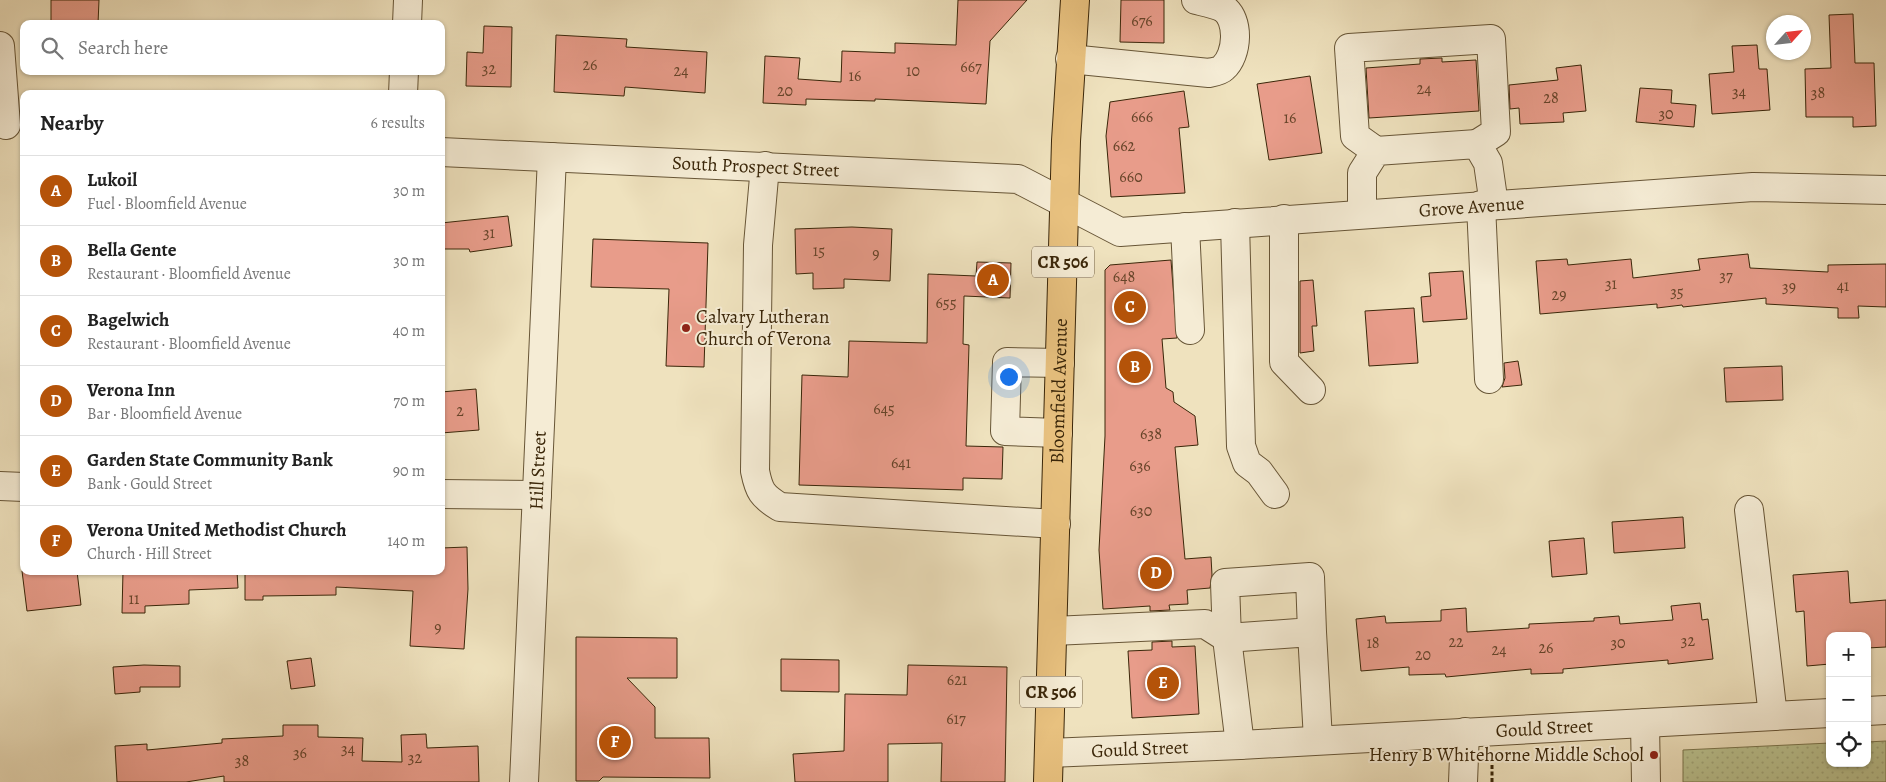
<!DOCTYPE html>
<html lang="en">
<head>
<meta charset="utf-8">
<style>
	:root { --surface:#fff; --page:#f6f6f6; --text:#222; --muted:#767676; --line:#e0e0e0; --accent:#b45309 }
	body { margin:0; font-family:Alegreya,serif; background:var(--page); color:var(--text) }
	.controls { position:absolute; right:15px; bottom:15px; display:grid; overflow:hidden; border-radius:10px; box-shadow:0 1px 4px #0004 }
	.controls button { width:45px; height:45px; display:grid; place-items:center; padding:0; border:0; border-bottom:1px solid var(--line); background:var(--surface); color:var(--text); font:25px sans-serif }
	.compass { position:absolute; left:1766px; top:15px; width:45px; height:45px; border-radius:50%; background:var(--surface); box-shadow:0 1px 4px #0004; rotate:63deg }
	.you { position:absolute; left:1008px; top:376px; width:18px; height:18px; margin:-12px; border:4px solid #fff; border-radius:50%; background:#1a73e8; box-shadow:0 0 0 8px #1a73e833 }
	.badge { display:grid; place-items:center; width:32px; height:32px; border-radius:50%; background:var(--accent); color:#fff; font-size:16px; font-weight:700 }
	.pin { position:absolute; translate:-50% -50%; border:2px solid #fff; box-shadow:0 1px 5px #0006 }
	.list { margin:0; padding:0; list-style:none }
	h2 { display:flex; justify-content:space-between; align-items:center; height:65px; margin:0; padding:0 20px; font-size:21px }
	h2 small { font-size:16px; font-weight:400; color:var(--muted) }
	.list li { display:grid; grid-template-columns:32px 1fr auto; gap:15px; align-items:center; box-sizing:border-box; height:70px; padding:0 20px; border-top:1px solid var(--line) }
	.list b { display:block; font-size:19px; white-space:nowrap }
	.list p { margin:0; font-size:16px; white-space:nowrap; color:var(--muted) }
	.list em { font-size:16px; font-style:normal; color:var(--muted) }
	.icon { flex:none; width:28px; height:28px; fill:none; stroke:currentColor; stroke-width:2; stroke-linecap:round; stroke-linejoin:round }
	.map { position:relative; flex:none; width:1886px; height:782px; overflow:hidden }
	.search { position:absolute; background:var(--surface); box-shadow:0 1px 4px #0004; left:20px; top:20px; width:425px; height:55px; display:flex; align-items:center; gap:12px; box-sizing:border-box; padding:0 18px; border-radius:10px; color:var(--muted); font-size:19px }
	.panel { position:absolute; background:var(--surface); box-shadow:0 1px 4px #0004; left:20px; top:90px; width:425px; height:485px; border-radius:10px }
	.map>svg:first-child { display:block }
</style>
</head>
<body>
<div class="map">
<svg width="1886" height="782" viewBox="0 0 1886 782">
	<defs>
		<pattern id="green-dots" width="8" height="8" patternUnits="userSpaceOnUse" patternTransform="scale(1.25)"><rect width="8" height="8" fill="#bbc390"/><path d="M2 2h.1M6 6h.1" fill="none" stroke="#a2a77b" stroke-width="1.8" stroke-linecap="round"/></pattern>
	</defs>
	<rect width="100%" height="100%" fill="#efe2be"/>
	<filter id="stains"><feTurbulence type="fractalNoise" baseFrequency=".004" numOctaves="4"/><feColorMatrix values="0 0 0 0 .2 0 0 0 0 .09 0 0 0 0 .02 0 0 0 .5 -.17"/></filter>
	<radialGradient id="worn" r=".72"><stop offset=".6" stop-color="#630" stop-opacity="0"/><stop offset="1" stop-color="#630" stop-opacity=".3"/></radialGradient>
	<polygon fill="url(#green-dots)" stroke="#7a744c" points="1886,741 1886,782 1683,782 1683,750 1830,743 1830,763 1867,763 1867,742"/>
	<g fill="#e89c8a" stroke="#3a2609">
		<polygon points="51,0 99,0 98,24 51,24"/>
		<polygon points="958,0 1027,0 990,41 986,104 875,99 875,101 806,99 806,105 763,103 765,56 800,58 798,79 841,82 842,51 895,53 895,43 956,45"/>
		<polygon points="1121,0 1164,0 1164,43 1120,42"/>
		<polygon points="1853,14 1855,63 1874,63 1876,126 1853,127 1853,117 1806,117 1805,69 1831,68 1829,15"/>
		<polygon points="484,26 512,27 511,87 466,86 467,52 483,53"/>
		<polygon points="556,35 627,39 626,47 707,52 705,93 625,87 624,96 554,92"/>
		<polygon points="1757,45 1759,69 1767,69 1770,110 1712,114 1709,74 1734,72 1732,46"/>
		<polygon points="1442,58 1442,62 1476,60 1479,111 1369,118 1366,68 1420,64 1420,59"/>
		<polygon points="1581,65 1586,111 1563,113 1564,122 1520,124 1519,108 1510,109 1509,85 1558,80 1556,68"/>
		<polygon points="1310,76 1322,153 1269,160 1257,84"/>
		<polygon points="1640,88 1672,90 1671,103 1696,105 1694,127 1636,122"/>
		<polygon points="1184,91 1189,127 1179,128 1185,193 1111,197 1106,136 1110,102"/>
		<polygon points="508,216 512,246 470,252 469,249 441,249 441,223"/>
		<polygon points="852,227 892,229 890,281 844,279 844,288 813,289 813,273 796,274 795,229"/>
		<polygon points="593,239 708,243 704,367 666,366 669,289 591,287"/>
		<polygon points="1748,254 1750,268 1828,272 1828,265 1886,264 1886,307 1858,306 1859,318 1838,318 1838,308 1766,304 1766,298 1683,307 1682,305 1657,308 1657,304 1540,314 1536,261 1567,259 1568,265 1631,259 1633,278 1700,270 1698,259"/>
		<polygon points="1171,260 1177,338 1162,339 1166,388 1173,392 1174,402 1195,416 1198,445 1175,447 1185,559 1211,557 1212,575 1210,588 1187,590 1188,604 1169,605 1170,610 1150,611 1150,606 1103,609 1099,550 1105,436 1105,270 1110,265"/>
		<polygon points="977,262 1011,263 1010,298 964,296 963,344 969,345 966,446 1003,447 1002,479 963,478 963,490 799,485 802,375 848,377 849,341 927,343 928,274 976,276"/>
		<polygon points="1463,271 1467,319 1423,322 1421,297 1431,296 1429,273"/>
		<polygon points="1313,280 1317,326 1312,326 1314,351 1300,353 1300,281"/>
		<polygon points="1414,308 1418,363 1369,366 1365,311"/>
		<polygon points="1518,361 1522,385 1502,387 1505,378 1504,363"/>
		<polygon points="1782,366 1783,400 1726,402 1724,368"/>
		<polygon points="476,389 479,430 441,433 441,392"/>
		<polygon points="1683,517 1685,548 1614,553 1612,522"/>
		<polygon points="1584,538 1587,574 1552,577 1549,541"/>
		<polygon points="467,547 468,589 464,649 410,646 413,591 336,587 336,595 263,596 263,600 245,600 245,571 441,571 441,548"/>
		<polygon points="22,571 77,571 81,605 27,611"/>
		<polygon points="123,571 237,571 238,588 189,590 189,604 145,606 145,613 122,613"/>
		<polygon points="1848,571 1850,603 1886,600 1886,647 1867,648 1867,636 1830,636 1830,664 1807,666 1804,611 1796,612 1793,575"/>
		<polygon points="1700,603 1702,620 1708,619 1713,659 1668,664 1668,660 1563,669 1563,673 1531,674 1531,669 1446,677 1445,674 1409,675 1409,667 1361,671 1356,619 1385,616 1386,623 1441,621 1441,610 1466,608 1467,632 1529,628 1529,624 1594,621 1594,618 1619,616 1620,624 1673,620 1671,606"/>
		<polygon points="576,637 677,638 677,678 627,678 655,707 655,738 709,738 710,778 603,777 599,781 576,781"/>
		<polygon points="1172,641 1172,647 1195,646 1199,714 1132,718 1128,651 1152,650 1152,642"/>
		<polygon points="311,658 315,686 291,689 287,661"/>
		<polygon points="781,659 839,660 839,692 781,691"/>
		<polygon points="144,665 180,666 180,687 140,687 140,692 115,694 113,667"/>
		<polygon points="908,665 1007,667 1005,782 941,782 942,743 888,744 888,782 795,782 793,754 844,751 845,694 907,695"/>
		<polygon points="283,725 318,725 318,737 363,738 362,761 402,762 401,735 426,734 427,748 478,746 479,782 224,782 224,776 186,782 117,782 115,746 147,744 147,750 222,743 222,739 283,736"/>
	</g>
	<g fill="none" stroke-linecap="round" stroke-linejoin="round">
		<defs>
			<g id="minor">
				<polyline points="407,24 408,0"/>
				<polyline points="0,46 6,125"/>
				<path d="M1070,59L1209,73C1214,72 1220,71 1223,68C1238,55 1240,19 1223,8C1215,4 1204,2 1196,0"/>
				<polyline points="403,94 404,71"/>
				<polyline points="1376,151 1355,136 1349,48 1491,39 1496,132 1477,144"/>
				<path id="s1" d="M441,152L1018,179L1120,232L1753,187L1886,190"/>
				<path d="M765,166L758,245L755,471C759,491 762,496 780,507L1056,524"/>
				<polyline points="1481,205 1489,379"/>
				<polyline points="1362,214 1362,173 1376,151 1477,144 1488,163 1494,205"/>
				<polyline points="1284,219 1284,362 1311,390"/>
				<polyline points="1235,223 1241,446 1247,463 1259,472 1275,494"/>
				<polyline points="1185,227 1190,330"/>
				<polyline points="1058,433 1005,431 1007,362 1060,363"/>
				<polyline points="0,486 24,487"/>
				<polyline points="441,494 537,495"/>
				<polyline points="1749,510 1773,716"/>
				<polyline points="1053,631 1205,624 1227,638 1240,745"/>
				<polyline points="1312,632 1310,577 1225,583 1227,638 1312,632 1318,740"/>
				<polyline points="1867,711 1886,710"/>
				<polyline points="1645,723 1646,782"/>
				<path id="s2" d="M1049,753L1240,745L1830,713"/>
				<path id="s3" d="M524,782L552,157"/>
				<polyline points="1463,782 1465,732"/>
			</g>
			<g id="major">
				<path id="s4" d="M1048,782L1066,141L1075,0"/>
			</g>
		</defs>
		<use href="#minor" stroke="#675536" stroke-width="30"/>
		<use href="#major" stroke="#3a2609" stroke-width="30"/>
		<polyline stroke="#3a2609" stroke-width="3" stroke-dasharray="4 2.5" stroke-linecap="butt" points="1492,782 1492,763"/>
		<use href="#minor" stroke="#f5ecd5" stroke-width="28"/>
		<use href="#major" stroke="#e8c17f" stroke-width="28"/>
	</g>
	<g fill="#8f2418" stroke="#f5ecd5" stroke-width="2">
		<circle cx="686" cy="328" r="5"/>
		<circle cx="1654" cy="755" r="5"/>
	</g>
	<g text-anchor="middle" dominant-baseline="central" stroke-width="4" stroke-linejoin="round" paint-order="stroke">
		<g font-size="16" fill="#664429">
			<text x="1142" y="21">676</text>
			<text x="590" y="65">26</text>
			<text x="971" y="67">667</text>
			<text x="489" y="69">32</text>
			<text x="681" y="71">24</text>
			<text x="913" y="71">10</text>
			<text x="855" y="76">16</text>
			<text x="1424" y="89">24</text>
			<text x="785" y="91">20</text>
			<text x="1739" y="92">34</text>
			<text x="1818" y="93">38</text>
			<text x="1551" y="98">28</text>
			<text x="1666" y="114">30</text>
			<text x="1142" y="117">666</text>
			<text x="1290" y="118">16</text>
			<text x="1124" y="146">662</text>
			<text x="1131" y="177">660</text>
			<text x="489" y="233">31</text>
			<text x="819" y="251">15</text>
			<text x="876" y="254">9</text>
			<text x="1726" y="276">37</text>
			<text x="1124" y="277">648</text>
			<text x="1611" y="284">31</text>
			<text x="1843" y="286">41</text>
			<text x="1789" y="287">39</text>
			<text x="1677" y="292">35</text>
			<text x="1559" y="295">29</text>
			<text x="946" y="303">655</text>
			<text x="884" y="409">645</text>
			<text x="460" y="411">2</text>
			<text x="1151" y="434">638</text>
			<text x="901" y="463">641</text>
			<text x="1140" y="466">636</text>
			<text x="1141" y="511">630</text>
			<text x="134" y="599">11</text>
			<text x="438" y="628">9</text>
			<text x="1688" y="641">32</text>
			<text x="1456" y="642">22</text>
			<text x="1373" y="643">18</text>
			<text x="1618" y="643">30</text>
			<text x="1546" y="648">26</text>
			<text x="1499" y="650">24</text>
			<text x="1423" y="655">20</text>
			<text x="957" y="680">621</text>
			<text x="956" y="719">617</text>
			<text x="348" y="749">34</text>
			<text x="300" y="753">36</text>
			<text x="415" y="758">32</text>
			<text x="242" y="761">38</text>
		</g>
		<g fill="#f5ecd5" stroke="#726146" stroke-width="1">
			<rect x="1032" y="246.5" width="62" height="31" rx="4"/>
			<rect x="1020" y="676.5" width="62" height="31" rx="4"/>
		</g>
		<g font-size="18" font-weight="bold" fill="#3a2609">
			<text x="1063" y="262">CR 506</text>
			<text x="1051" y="692">CR 506</text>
		</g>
		<g font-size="19" fill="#3a2609" stroke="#f5ecd5">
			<text stroke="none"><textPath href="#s1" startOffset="315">South Prospect Street</textPath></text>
			<text stroke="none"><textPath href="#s1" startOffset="1045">Grove Avenue</textPath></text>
			<text stroke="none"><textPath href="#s4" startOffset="391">Bloomfield Avenue</textPath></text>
			<text stroke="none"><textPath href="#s3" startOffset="312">Hill Street</textPath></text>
			<text stroke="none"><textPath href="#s2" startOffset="496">Gould Street</textPath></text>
			<text stroke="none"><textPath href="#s2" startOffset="91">Gould Street</textPath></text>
		</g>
		<g font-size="19" fill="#3a2609" stroke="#f5ecd5" text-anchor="start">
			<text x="696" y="317">Calvary Lutheran<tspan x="696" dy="22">Church of Verona</tspan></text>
			<text x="1644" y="755" text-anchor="end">Henry B Whitehorne Middle School</text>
		</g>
	</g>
	<rect width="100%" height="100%" filter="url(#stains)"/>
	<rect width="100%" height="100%" fill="url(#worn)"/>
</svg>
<div class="controls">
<button>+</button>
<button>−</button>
<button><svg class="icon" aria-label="locate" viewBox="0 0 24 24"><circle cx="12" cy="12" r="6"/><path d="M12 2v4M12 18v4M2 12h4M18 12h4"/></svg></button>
</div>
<svg class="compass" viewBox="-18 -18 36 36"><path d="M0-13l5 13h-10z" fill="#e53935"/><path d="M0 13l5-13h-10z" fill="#767676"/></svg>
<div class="you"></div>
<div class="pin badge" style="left:993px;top:280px">A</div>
<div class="pin badge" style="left:1135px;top:367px">B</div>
<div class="pin badge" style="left:1130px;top:307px">C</div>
<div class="pin badge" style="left:1156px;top:573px">D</div>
<div class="pin badge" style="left:1163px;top:683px">E</div>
<div class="pin badge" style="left:615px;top:742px">F</div>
<div class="search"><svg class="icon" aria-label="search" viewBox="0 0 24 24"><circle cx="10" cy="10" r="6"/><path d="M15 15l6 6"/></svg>Search here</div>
<section class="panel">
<h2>Nearby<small>6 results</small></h2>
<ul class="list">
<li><span class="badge">A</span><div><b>Lukoil</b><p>Fuel · Bloomfield Avenue</p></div><em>30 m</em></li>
<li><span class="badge">B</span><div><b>Bella Gente</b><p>Restaurant · Bloomfield Avenue</p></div><em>30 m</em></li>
<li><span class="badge">C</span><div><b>Bagelwich</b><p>Restaurant · Bloomfield Avenue</p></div><em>40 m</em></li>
<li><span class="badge">D</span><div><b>Verona Inn</b><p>Bar · Bloomfield Avenue</p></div><em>70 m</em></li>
<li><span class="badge">E</span><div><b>Garden State Community Bank</b><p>Bank · Gould Street</p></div><em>90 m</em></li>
<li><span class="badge">F</span><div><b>Verona United Methodist Church</b><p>Church · Hill Street</p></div><em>140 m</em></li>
</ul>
</section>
</div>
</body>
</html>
